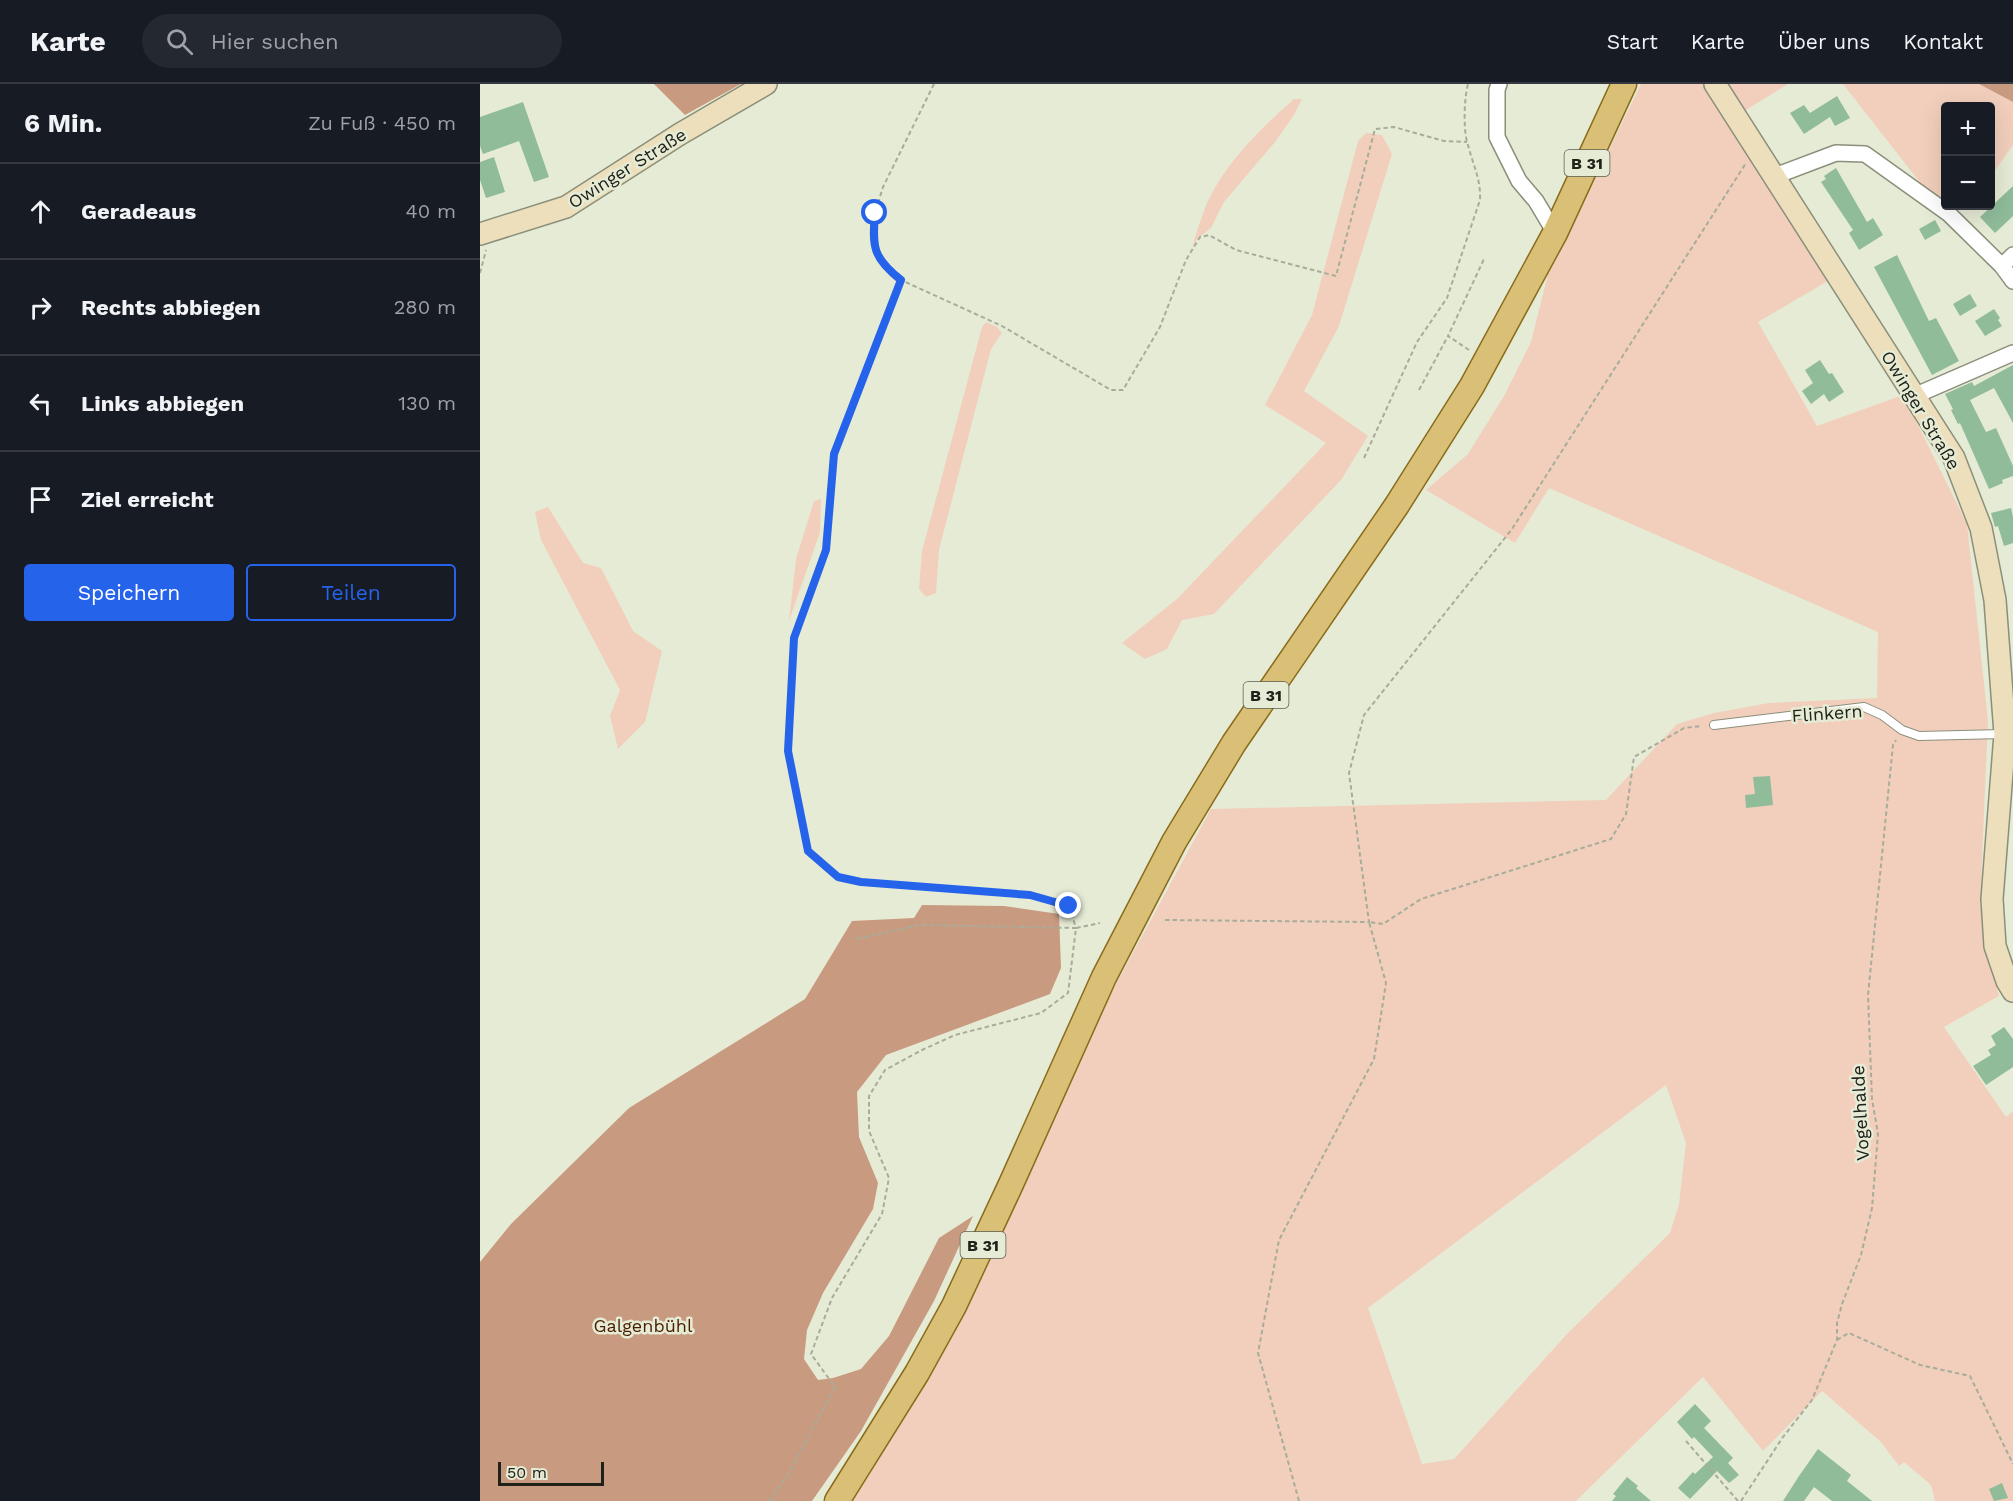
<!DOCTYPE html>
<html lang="de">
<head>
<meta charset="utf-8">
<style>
	:root { --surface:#171b24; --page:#242831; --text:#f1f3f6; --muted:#9ea1a6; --line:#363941; --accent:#2563eb }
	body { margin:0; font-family:"Work Sans",sans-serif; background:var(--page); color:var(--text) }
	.controls { position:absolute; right:18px; top:18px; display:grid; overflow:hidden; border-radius:6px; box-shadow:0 6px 24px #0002 }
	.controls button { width:54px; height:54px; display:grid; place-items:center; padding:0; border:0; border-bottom:2px solid var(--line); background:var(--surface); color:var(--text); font:30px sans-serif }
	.scale { position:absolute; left:18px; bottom:15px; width:106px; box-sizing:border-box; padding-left:6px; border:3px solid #20221a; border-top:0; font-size:16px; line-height:21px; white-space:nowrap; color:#20221a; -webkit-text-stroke:4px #e6ebd5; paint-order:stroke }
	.stop { position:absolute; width:18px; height:18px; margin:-14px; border:4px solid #2563eb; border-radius:50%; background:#fff }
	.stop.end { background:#2563eb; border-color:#fff; box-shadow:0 2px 6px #0008 }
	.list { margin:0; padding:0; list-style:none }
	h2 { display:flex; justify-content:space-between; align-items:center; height:78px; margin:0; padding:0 24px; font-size:26px }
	h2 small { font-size:20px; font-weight:400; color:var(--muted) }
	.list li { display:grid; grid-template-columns:39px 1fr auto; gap:18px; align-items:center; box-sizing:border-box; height:96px; padding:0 24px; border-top:2px solid var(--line) }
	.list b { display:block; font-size:22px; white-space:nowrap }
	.list em { font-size:20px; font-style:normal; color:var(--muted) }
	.actions { display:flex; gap:12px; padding:18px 24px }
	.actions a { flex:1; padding:14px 0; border:2px solid var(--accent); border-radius:6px; text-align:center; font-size:21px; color:var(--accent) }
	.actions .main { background:var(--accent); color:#fff }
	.icon { flex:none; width:33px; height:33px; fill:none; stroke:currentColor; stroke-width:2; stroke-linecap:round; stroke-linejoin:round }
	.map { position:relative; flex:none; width:1533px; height:1417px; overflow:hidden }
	header { display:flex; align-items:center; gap:36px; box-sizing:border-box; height:84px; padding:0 30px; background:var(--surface); border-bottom:2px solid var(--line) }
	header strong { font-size:28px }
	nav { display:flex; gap:33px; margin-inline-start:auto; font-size:21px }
	.search { width:420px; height:54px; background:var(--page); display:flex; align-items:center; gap:15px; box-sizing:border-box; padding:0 21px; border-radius:33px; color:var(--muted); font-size:22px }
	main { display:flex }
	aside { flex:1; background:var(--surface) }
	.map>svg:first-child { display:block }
</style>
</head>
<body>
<header>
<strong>Karte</strong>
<div class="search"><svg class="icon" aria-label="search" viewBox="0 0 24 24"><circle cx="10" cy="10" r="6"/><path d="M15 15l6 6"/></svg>Hier suchen</div>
<nav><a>Start</a><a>Karte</a><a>Über uns</a><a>Kontakt</a></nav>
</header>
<main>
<aside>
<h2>6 Min.<small>Zu Fuß · 450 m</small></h2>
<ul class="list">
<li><svg class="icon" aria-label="ahead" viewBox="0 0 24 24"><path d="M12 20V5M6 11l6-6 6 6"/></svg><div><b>Geradeaus</b></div><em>40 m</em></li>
<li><svg class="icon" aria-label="right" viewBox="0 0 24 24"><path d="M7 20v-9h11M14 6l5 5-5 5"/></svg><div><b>Rechts abbiegen</b></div><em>280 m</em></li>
<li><svg class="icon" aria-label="left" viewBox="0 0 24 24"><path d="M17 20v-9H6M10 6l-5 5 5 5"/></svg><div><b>Links abbiegen</b></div><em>130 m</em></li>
<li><svg class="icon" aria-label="arrive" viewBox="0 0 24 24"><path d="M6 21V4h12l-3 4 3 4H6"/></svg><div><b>Ziel erreicht</b></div></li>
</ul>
<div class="actions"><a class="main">Speichern</a><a>Teilen</a></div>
</aside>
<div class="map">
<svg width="1533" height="1417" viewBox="0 0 1533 1417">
	<rect width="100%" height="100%" fill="#e6ebd5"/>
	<g fill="#f2cfbc" fill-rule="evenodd">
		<path d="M1161,0H1230L1353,194L1278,238L1337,342L1423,311L1487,440L1508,637L1500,822L1519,912L1464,943L1526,1033L1533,1027V1417H1455L1451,1401L1424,1378L1419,1382L1401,1358L1342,1307L1283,1367L1223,1293L1096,1417H371L386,1396L484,1230L629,913L731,725L1126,716L1197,640L1234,629L1289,619L1397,614L1398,548L1069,404L1035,459L946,406L988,370L1024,312L1051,258L1068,190ZM1186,1001L1206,1059L1199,1120L1190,1149L1087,1250L974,1375L942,1380L888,1224Z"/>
		<polygon points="1244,0 1308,0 1261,29"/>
		<polygon points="1363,0 1499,0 1533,18 1533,61 1511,92 1510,22 1466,22 1466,122 1483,122 1476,128 1470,123 1467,126 1449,110"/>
		<path d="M814,15H822L814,31L795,58L744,118L731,144L717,155L712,164C716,149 721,134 727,119C745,79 781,44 814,15Z"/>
		<polygon points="886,49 902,51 912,70 859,242 824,307 888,352 861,396 734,530 702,536 687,565 665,575 642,559 697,515 846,359 785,321 832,231 878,57"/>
		<polygon points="506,238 517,243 522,249 511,265 459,466 456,509 446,513 439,505 442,467 502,243"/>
		<polygon points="341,415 340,448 309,537 316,475 334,417"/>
		<polygon points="68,423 103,479 121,484 153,547 182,567 165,638 138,665 130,632 140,606 61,456 55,428"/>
	</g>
	<g fill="#c89a7f">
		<polygon points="174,0 261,0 205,31"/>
		<polygon points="1499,0 1533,0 1533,18"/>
		<polygon points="442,821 524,822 579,830 581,884 570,910 406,971 377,1008 379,1053 398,1099 393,1125 343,1209 327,1246 324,1275 338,1296 353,1294 381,1285 409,1252 459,1154 493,1132 454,1217 381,1347 332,1417 0,1417 0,1178 31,1140 149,1024 325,915 372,837 434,834"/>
	</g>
	<g fill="#90bc9a">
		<polygon points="1357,12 1370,34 1355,42 1350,33 1324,50 1310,29 1324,21 1330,29"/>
		<polygon points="43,18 69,93 54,98 39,57 3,70 0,62 0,33"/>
		<polygon points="14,73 25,108 6,114 0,96 0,78"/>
		<polygon points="1356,84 1387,138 1393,134 1403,151 1379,166 1369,149 1373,146 1341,98 1346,95 1344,92"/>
		<polygon points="1533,102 1533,132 1515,149 1500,133"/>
		<polygon points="1455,136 1461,147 1445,156 1439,145"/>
		<polygon points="1417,171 1449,237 1456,234 1479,277 1452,291 1394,183"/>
		<polygon points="1490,210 1497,222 1480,232 1473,220"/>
		<polygon points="1514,225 1520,234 1518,236 1522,242 1505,252 1495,237"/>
		<polygon points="1340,276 1349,290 1352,289 1364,308 1349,318 1344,310 1331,320 1322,307 1333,299 1325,286"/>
		<polygon points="1533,281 1533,339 1514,304 1490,316 1506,348 1516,344 1533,382 1533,392 1522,396 1523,399 1509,405 1480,339 1478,340 1471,326 1473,325 1465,310 1492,298 1494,302"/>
		<polygon points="1531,424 1533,433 1533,459 1524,462 1518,442 1515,443 1511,429"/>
		<polygon points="1290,692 1293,721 1266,724 1265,711 1275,710 1273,693"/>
		<polygon points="1524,943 1533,955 1533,983 1506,1001 1493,982 1511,971 1508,966 1516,961 1511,952"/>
		<polygon points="1215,1320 1231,1337 1224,1344 1253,1374 1248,1379 1259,1391 1249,1399 1237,1387 1210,1415 1198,1404 1213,1388 1215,1390 1233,1373 1214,1353 1212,1355 1197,1338"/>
		<polygon points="1338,1365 1371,1391 1367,1397 1392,1417 1352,1417 1334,1403 1324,1417 1303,1417 1319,1392"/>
		<polygon points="1147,1393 1158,1402 1156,1404 1171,1417 1132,1417 1136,1412 1133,1410"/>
		<polygon points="1522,1399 1528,1414 1514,1417 1509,1405"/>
	</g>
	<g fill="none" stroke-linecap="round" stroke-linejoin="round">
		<defs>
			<polyline id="lane" points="1234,641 1384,623 1402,631 1422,646 1439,652 1523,650"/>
			<g id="street">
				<polyline points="1019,0 1017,6 1017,53 1039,97 1056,117 1075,149"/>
				<polyline points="1295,92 1356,69 1385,70 1469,130 1522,182 1533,197"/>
				<polyline points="1522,182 1533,171"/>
				<polyline points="1434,312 1533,269"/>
			</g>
			<g id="secondary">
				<polyline points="1235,0 1474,374 1501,444 1515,516 1525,650 1512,815 1515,862 1527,897 1533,907"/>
				<polyline points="0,150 86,123 200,50 286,0"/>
			</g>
			<polyline id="primary" points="357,1417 437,1289 474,1222 531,1100 624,893 694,758 754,659 917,421 992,302 1075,149 1144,0"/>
		</defs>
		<use href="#lane" stroke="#8a8f7b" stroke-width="10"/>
		<use href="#street" stroke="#8a8f7b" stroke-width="18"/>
		<use href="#secondary" stroke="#8a8f7b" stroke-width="24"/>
		<use href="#primary" stroke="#896c1b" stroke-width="27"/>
		<g stroke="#a8ac9a" stroke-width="2" stroke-dasharray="4.5 3" stroke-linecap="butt">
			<polyline points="454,0 403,103 395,129 393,152 397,173 421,196 522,242 631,306 643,306 680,243 706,176 720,153 729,151 756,166 856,192 895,45 914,43 964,57 987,58"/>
			<polyline points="0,189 6,166"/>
			<polyline points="989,266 968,252 1004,175"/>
			<polyline points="939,306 968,252"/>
			<path d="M884,374L937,258L967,214L1000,116C1001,95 993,81 988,61C983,47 984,15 988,0"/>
			<polyline points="685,836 889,838 869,689 884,631 1032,445 1266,79"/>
			<polyline points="376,855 440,841 596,844 589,822 550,811 381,798 358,793 328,767 308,667 314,554 346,466 354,370 421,196"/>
			<polyline points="1357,1256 1369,1249 1440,1281 1490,1292 1533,1380"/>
			<polyline points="1206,1357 1258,1417"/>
			<polyline points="289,1417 308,1391 355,1303 331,1270 352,1214 402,1130 409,1094 389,1047 389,1012 405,986 442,966 475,951 561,929 588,909 596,844 620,839"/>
			<polyline points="819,1417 778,1269 799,1156 894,975 906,899 889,838 903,840 941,815 1131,755 1146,730 1154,673 1204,644 1222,642"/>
			<polyline points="1261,1417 1303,1353 1332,1316 1357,1256 1357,1239 1362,1220 1381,1171 1392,1124 1398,1050 1392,1015 1388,911 1413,661 1416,656"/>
		</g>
		<use href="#lane" stroke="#fff" stroke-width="8"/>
		<use href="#street" stroke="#fff" stroke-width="15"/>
		<use href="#secondary" stroke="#eddfbb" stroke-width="21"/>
		<use href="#primary" stroke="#dabf76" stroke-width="24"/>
	</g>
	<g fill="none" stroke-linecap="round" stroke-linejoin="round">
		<path stroke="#2563eb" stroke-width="8" d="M395,129C392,163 393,174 421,196L354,370L346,466L314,554L308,667L328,767L358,793L381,798L550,811L589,822"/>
	</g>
	<g text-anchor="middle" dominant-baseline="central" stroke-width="5" stroke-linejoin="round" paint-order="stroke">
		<g fill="#e6ebd5" stroke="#5b5e52" stroke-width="1.5">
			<rect x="1084.5" y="66" width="45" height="26" rx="4.5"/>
			<rect x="763.5" y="598" width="45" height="26" rx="4.5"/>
			<rect x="480.5" y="1148" width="45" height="26" rx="4.5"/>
		</g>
		<g font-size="16" font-weight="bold" fill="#20221a">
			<text x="1107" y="79">B 31</text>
			<text x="786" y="611">B 31</text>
			<text x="503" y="1161">B 31</text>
		</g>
		<g font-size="18" fill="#20221a" stroke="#e6ebd5">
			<text transform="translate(147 84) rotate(-32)">Owinger Straße</text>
			<text transform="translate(1441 326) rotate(59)">Owinger Straße</text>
			<text transform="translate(1347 629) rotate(-4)">Flinkern</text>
			<text transform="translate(1380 1029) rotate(-93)">Vogelhalde</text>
		</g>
		<g font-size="18" fill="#481d00" stroke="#e6ebd5">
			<text x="163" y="1241">Galgenbühl</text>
		</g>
	</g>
</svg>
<div class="controls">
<button>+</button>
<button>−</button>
</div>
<div class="scale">50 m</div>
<div class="stop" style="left:395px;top:129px"></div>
<div class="stop end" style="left:589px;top:822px"></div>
</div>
</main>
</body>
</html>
